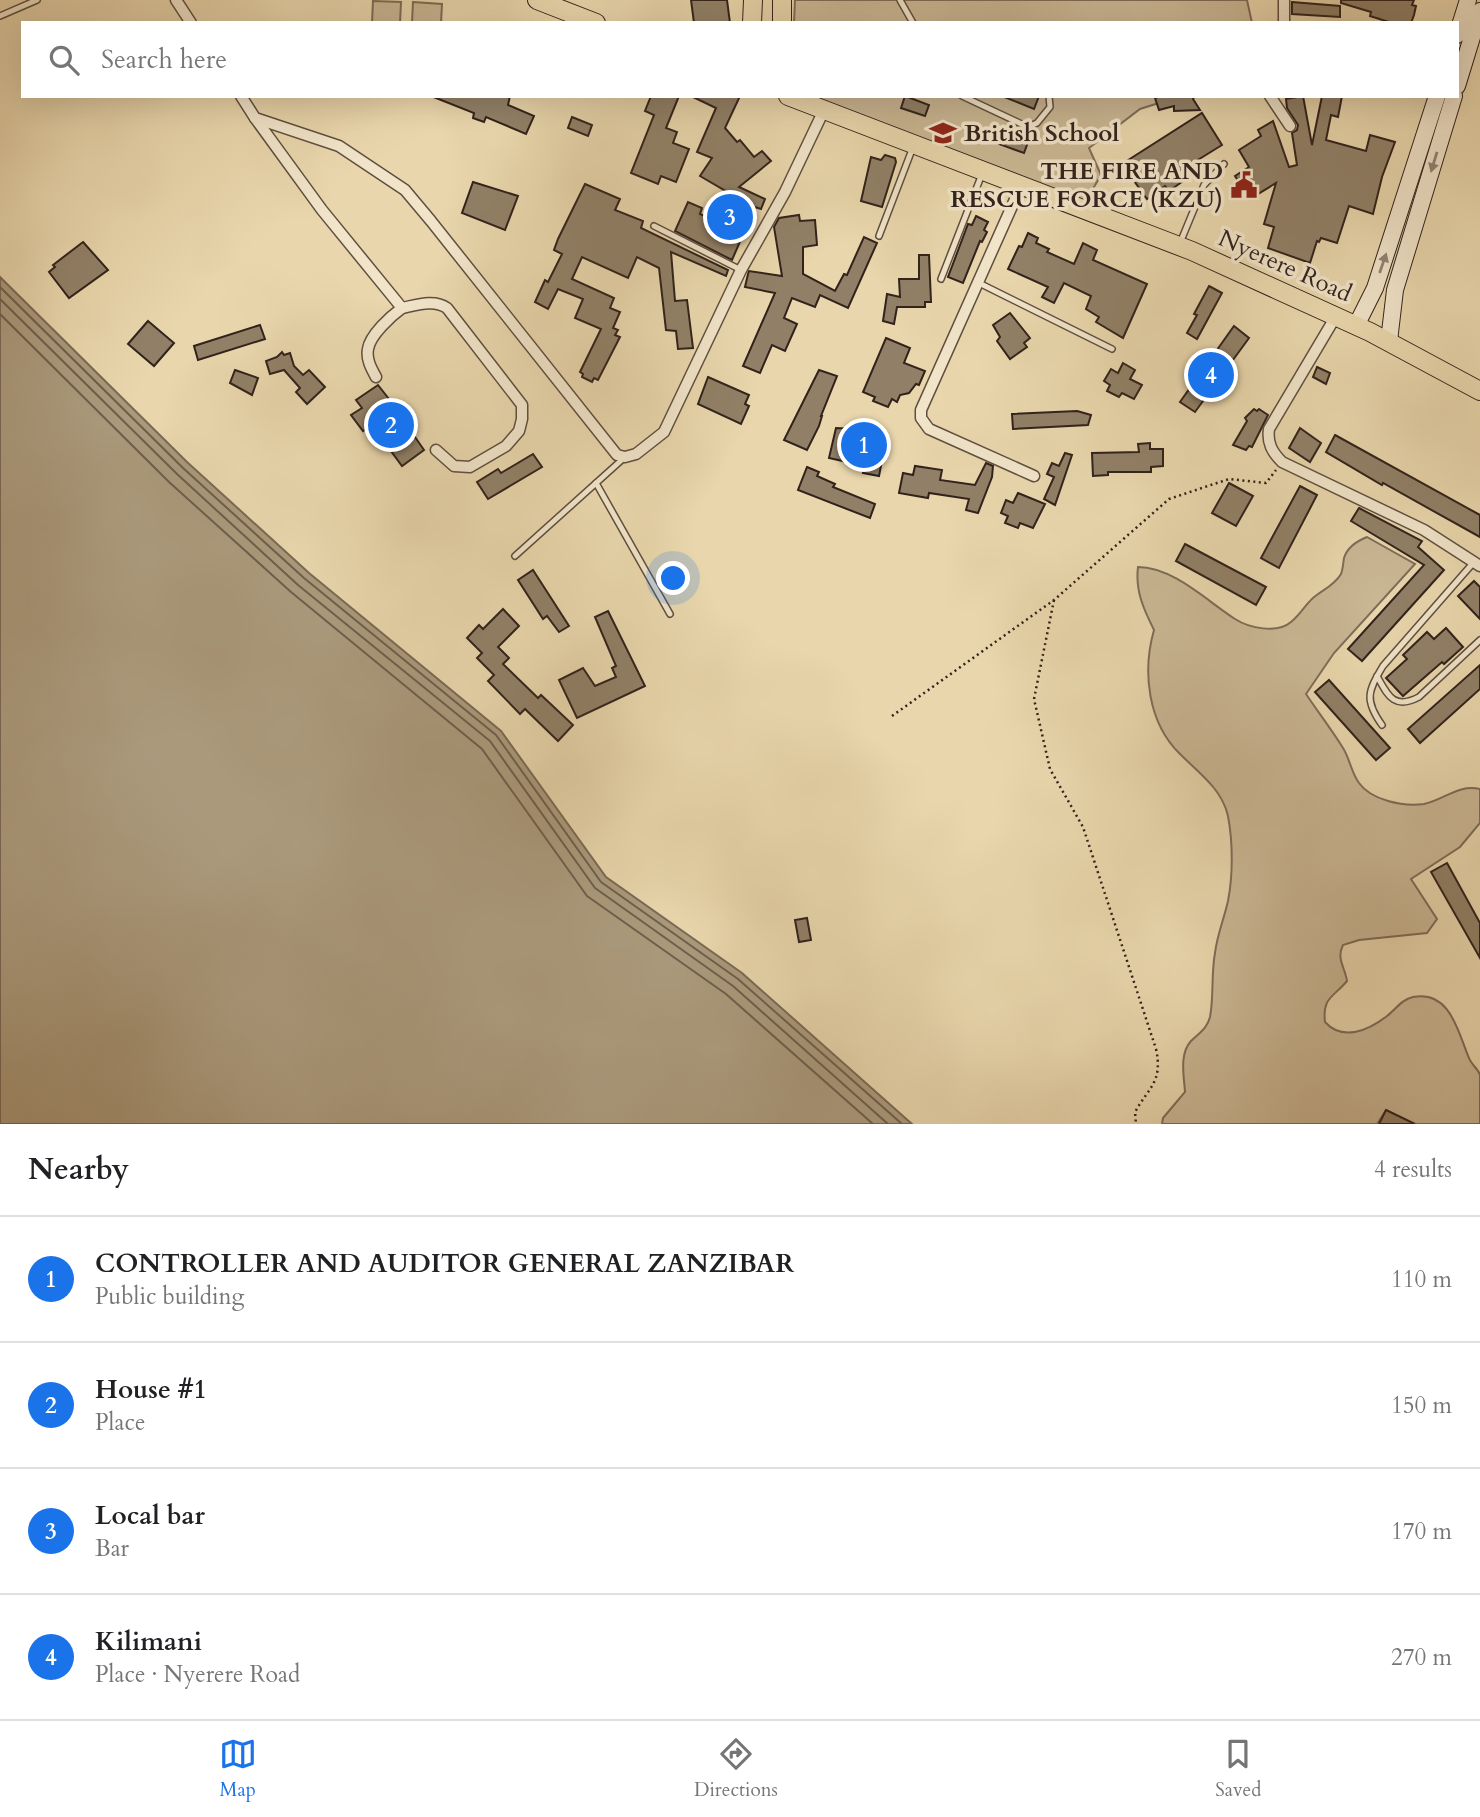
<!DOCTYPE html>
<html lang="en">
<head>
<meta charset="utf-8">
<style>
	:root { --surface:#fff; --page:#f6f6f6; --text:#202124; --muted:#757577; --line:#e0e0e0; --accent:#1a73e8 }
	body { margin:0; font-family:Cardo,serif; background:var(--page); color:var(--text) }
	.you { position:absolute; left:674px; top:579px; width:24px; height:24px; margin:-18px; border:5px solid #fff; border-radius:50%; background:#1a73e8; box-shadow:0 0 0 10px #1a73e833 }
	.badge { display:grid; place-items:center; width:46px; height:46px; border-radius:50%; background:var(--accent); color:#fff; font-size:23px; font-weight:700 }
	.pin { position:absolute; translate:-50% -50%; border:4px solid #fff; box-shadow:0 2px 7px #0006 }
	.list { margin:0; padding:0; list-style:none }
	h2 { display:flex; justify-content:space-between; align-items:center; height:91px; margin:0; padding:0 28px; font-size:30px }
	h2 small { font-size:23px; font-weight:400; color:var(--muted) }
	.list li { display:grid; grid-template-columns:46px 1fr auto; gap:21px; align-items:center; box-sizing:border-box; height:126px; padding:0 28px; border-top:2px solid var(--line) }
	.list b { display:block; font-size:26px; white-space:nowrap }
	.list p { margin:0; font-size:23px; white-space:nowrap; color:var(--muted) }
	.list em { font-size:23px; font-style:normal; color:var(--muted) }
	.icon { flex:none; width:38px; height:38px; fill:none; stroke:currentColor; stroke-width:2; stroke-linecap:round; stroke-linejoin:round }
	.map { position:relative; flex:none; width:1480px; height:1124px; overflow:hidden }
	.search { position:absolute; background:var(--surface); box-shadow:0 7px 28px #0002; left:21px; right:21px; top:21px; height:77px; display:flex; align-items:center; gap:18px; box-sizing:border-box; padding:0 24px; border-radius:0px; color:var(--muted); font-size:26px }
	.sheet { height:595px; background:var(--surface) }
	nav { display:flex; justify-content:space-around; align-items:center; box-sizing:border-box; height:98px; border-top:2px solid var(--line); background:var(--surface); font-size:19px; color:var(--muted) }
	nav a { display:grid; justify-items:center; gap:4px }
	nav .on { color:var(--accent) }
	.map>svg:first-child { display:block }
</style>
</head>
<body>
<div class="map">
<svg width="1480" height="1124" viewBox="0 0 1480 1124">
	<rect width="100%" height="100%" fill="#e9d6ac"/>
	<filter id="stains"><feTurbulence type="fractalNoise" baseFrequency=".00286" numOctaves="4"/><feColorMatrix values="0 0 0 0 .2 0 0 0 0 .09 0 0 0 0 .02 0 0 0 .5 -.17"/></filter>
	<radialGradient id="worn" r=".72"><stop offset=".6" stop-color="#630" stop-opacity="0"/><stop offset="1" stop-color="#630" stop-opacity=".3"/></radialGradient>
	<g fill="#cab794" stroke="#7e6c58" stroke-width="2">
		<polygon points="795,0 1247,0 1252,23 794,23"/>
		<polygon points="373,1 401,2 400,23 372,23"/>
		<polygon points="413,2 442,4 441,23 412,23"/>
		<polygon points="798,96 1181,96 1140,109 1089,148 1101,175 1083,206"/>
		<path d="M1367,537L1415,564L1334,653L1306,694C1318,712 1332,730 1343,748C1350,759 1351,772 1359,783C1371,800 1403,807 1424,804C1444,800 1458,784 1480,789V823L1460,847L1411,879L1437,919L1427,933L1359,940L1343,945C1336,959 1345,967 1347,981C1334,997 1322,997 1325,1022C1343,1042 1369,1030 1387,1016C1395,1010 1402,999 1413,997C1451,990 1458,1033 1469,1058C1471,1064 1479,1070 1480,1075C1480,1090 1480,1109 1480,1124H1411L1386,1110L1377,1124H1162L1163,1118L1185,1092C1184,1076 1179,1054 1191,1041C1199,1033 1207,1029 1210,1017C1214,996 1211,974 1215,953C1217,935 1224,919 1228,901C1233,875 1233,843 1228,816C1222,789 1199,773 1180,754C1148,723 1142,672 1154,630C1144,610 1135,591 1138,567C1173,567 1207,601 1235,619C1249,628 1277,634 1291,622C1300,615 1305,605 1313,598C1322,590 1334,586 1341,574C1343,569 1343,564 1344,558C1347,548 1357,541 1367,537Z"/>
	</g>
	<polygon fill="#aa997b" stroke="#7a6955" stroke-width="2" points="0,277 187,462 309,573 501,731 606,877 742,973 912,1124 0,1124"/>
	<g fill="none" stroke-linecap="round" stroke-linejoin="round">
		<g stroke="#6e5e4c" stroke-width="2">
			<polyline points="0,287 183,468 304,578 496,735 601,882 738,979 902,1124"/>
			<polyline points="0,299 177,474 298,585 490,741 595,888 733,986 888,1124"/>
			<polyline points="0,314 169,482 291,592 482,749 587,896 726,994 873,1124"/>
		</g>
	</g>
	<g fill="#918067" stroke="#31221c" stroke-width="2">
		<polygon points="691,0 727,0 730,23 694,23"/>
		<polygon points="1341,0 1414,0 1412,5 1416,6 1414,15 1411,23 1392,23 1370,16 1371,12 1341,3"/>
		<polygon points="1292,2 1340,6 1340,17 1292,14"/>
		<polygon points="431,96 510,96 508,105 534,116 526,134 486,117 484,122 473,118 474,113"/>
		<polygon points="651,96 679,96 666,128 677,132 673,143 689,149 676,182 661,176 658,184 631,173 654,115 645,111"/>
		<polygon points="691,96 740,96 725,128 737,142 740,140 754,157 762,151 771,161 739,187 765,199 761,209 755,207 732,260 675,231 688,202 702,208 700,214 720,223 734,196 700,176 712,158 697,152 716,108"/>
		<polygon points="905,96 929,105 925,116 901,108"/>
		<polygon points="1002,96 1039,96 1034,109"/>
		<polygon points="1161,96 1195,96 1193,99 1200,110 1174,111 1174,106 1159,110 1155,98"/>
		<polygon points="1303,96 1312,145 1322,96 1342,96 1338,117 1331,115 1326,140 1366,151 1370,135 1395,142 1382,177 1373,214 1349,206 1337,243 1321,238 1319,242 1317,241 1310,263 1268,248 1274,227 1264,224 1276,183 1250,199 1235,176 1249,167 1239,150 1261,136 1258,130 1273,121 1289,167 1297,165 1292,133 1297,130 1298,125 1287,108 1286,99"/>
		<polygon points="1202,113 1222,145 1180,171 1186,179 1169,191 1165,186 1147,199 1122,164"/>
		<polygon points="572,117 592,125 588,136 568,128"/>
		<polygon points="1003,133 1028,142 1024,153 999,144"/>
		<polygon points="885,155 895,158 896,162 882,207 861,201 871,157 881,160"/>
		<polygon points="473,182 518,196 505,230 462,213"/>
		<polygon points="585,184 620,199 615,210 643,221 641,228 728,270 726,276 671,252 675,301 687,300 693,348 678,349 676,331 666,330 659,268 637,257 628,278 582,257 572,279 614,298 610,308 620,312 613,328 618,330 615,335 620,337 598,380 594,378 592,382 582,377 583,374 580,372 601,329 575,318 583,299 558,289 548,309 535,302 545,280 548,282 562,254 554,250 558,239"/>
		<polygon points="799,215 800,221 815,220 817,245 803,247 803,274 835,291 844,274 847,275 864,237 877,243 848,308 820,295 815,307 792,298 784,318 797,324 785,351 772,345 760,373 743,366 775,293 745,287 748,274 749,271 782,276 774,227 779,218"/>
		<polygon points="976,216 988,222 984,230 987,232 982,242 980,241 963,283 948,277 968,224 972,225"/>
		<polygon points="1028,233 1038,238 1036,243 1049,249 1047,252 1074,264 1083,243 1097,250 1093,260 1147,284 1123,338 1096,322 1099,317 1086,309 1091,296 1064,283 1054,303 1042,297 1048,287 1008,269 1019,246 1022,247"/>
		<polygon points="83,242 108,270 69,298 49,272 55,267 53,265"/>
		<polygon points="919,255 929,255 931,302 925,302 925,307 897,307 894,324 883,321 887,294 900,297 899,279 919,279"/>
		<polygon points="1209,286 1222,293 1197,339 1187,333 1197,315 1194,314"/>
		<polygon points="1010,313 1030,338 1024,343 1027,347 1010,359 997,341 1000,337 993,325"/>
		<polygon points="148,321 174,343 154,366 128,344"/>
		<polygon points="260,325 265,339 198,360 194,346"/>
		<polygon points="1234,326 1249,338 1195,412 1180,402"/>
		<polygon points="886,338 910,348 904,363 925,371 919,385 916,384 909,393 900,395 897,402 892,399 888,407 873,401 875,397 863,392"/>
		<polygon points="282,352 284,355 290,353 294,366 303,375 309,370 325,387 307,404 296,392 300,388 284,370 270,374 266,361 277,357"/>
		<polygon points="1123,363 1135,370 1130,379 1142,385 1134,399 1122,393 1119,397 1107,391 1110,385 1104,381 1111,369 1118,373"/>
		<polygon points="1317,367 1330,373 1326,384 1313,377"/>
		<polygon points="235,370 258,378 252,395 230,383"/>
		<polygon points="819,370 837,376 821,416 822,416 819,426 807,450 784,440"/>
		<polygon points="708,377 749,395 745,404 749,406 741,424 698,404"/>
		<polygon points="378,385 410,426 408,427 424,450 402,466 385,443 383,445 370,426 363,431 351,415 362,408 356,400"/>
		<polygon points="1254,409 1257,411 1259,409 1268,415 1252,447 1249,446 1246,450 1233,445 1247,421 1245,418"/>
		<polygon points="1077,411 1091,415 1088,425 1013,429 1012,414"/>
		<polygon points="859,422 870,424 875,436 886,440 879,476 863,473 865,466 829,458 836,428 855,429"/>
		<polygon points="1300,428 1321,443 1310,462 1289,448"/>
		<polygon points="1335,435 1480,515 1480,537 1383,483 1382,485 1326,452"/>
		<polygon points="1150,443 1150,449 1163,449 1163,466 1151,467 1151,472 1108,472 1108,475 1093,476 1092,453 1139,452 1138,444"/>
		<polygon points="1065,453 1072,455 1055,505 1044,499 1054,477 1047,474 1052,463 1059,466"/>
		<polygon points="533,454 542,467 488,499 477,482 498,469 501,473"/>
		<polygon points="986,463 993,466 992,477 978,513 966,510 969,499 929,493 928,498 899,493 903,473 913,475 915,466 942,470 940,480 975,485"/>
		<polygon points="807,467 819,472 817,476 835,484 833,487 875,504 870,518 798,490"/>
		<polygon points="1229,483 1253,496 1236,526 1212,513"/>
		<polygon points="1300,486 1317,495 1279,568 1261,558"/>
		<polygon points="1018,493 1045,504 1033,528 1020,523 1018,528 1005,523 1008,516 1001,513 1006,500 1013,503"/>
		<polygon points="1359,508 1422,541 1418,547 1444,570 1362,661 1348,649 1424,565 1351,521"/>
		<polygon points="1185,544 1266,587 1256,605 1176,561"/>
		<polygon points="533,570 569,626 559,632 547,616 543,619 518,580"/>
		<polygon points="1474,581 1480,587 1480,619 1458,596"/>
		<polygon points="503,609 519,626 498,647 509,658 503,664 538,698 541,695 573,725 558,741 525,709 520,714 488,681 494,675 477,658 482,653 467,638 479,625 483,629"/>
		<polygon points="608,611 645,686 577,718 559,680 583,668 595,686 616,677 612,668 616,666 595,617"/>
		<polygon points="1446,628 1463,647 1444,664 1442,662 1403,696 1386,678 1407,659 1403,655 1427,632 1434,639"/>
		<polygon points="1480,665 1480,689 1420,743 1408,729"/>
		<polygon points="1329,680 1390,748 1376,760 1315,692"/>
		<polygon points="1447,863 1480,923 1480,958 1431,872"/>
		<polygon points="807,918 811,940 799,942 795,920"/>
		<polygon points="1386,1110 1415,1124 1379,1124"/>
	</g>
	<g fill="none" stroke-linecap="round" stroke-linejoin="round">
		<defs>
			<g id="lane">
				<polyline points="900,0 913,23"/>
				<polyline points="0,16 37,0"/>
				<polyline points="962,96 1028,127 1037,123 1050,107 1049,96"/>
				<polyline points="654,226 741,270"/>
				<polyline points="879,236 913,147"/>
				<polyline points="1180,243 1204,185 1224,164"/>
				<polyline points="941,279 982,174"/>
				<polyline points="979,283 1112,349"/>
				<polyline points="596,483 670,614"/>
				<polyline points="515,556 625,457"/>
				<path d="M1377,676C1388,696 1394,710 1419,697L1480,640"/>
				<path d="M1382,725C1364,700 1368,691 1383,666L1474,562"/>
			</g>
			<g id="street">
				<polyline points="176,0 191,23"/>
				<polyline points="1284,0 1284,23"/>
				<polyline points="241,96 255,118 339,146 405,190 431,221 617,455 625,457 636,454 664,432 741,270 785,192 824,110"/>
				<polyline points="1270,96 1290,126"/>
				<path d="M255,118L322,210L402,308C391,316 370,335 368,349C366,359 371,368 376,377"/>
				<polyline points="1021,186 921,410 921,418 929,429 1034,476"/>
				<path d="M402,308C417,305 434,299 447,308L522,405V419L519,431L506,446L470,467L454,466L436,450"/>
				<path d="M1336,316L1269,429C1267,443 1272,452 1282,462L1424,530L1480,566"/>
			</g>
			<g id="secondary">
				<polyline points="1457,35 1468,0"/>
				<polyline points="1457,86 1480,11"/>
				<polyline points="1356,326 1375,288 1437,96"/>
				<polyline points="1389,341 1395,290 1454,96"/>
			</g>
			<g id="primary">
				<polyline points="537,0 596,23"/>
				<polyline points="752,23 753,0"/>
				<polyline points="782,23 782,0"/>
				<polyline points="788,96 1192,251 1370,332 1480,391"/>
			</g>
		</defs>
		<use href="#lane" stroke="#5f4f40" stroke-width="8"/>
		<use href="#street" stroke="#5f4f40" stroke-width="13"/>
		<use href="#secondary" stroke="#31221c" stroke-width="18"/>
		<use href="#primary" stroke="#31221c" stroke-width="20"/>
		<g stroke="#31221c" stroke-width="2.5" stroke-dasharray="2 3.5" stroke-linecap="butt">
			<path d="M1054,600L1034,699L1050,769L1083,827L1156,1049C1163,1082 1149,1087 1135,1112L1136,1124"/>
			<polyline points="892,716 1054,600 1169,499 1229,479 1266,483 1276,470"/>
		</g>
		<use href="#lane" stroke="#f1e4c9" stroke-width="5"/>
		<use href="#street" stroke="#f1e4c9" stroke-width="10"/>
		<use href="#secondary" stroke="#f1e4c9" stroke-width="16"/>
		<use href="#primary" stroke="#e9d6ac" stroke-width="18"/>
	</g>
	<defs><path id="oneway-solid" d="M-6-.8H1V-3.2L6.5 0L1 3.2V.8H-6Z" transform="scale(1.75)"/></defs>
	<g fill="#918372">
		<use href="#oneway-solid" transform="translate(1434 162) rotate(107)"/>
		<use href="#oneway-solid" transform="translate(1383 263) rotate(-71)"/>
	</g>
	<defs>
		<symbol id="school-bare" viewBox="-9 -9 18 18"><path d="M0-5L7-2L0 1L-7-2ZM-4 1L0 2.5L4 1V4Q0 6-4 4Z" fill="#8f2418" stroke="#f1e4c9" stroke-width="2.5" paint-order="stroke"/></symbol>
		<symbol id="civic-bare" viewBox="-9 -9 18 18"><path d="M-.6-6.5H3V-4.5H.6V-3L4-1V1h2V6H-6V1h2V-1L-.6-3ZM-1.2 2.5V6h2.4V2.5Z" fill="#8f2418" stroke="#f1e4c9" stroke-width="2.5" paint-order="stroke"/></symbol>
	</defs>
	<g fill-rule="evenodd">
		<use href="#school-bare" x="924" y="114" width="38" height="38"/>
		<use href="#civic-bare" x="1225" y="166" width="38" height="38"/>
	</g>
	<g text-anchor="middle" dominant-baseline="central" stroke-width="7" stroke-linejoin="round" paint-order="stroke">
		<g font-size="24" font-weight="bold" fill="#31221c" stroke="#f1e4c9" text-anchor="start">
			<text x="964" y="133">British School</text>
			<text x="1223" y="171" text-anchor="end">THE FIRE AND<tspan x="1223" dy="28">RESCUE FORCE (KZU)</tspan></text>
		</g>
		<g font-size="24" fill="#31221c" stroke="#f1e4c9">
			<text transform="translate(1285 266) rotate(24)">Nyerere Road</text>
		</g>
	</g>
	<rect width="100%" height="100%" filter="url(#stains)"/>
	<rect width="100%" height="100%" fill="url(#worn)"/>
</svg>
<div class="you"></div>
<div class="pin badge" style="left:864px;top:445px">1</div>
<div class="pin badge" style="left:391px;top:425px">2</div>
<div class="pin badge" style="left:730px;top:217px">3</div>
<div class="pin badge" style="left:1211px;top:375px">4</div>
<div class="search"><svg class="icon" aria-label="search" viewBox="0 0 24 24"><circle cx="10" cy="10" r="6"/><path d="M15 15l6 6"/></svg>Search here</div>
</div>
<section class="sheet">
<h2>Nearby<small>4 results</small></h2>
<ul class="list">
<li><span class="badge">1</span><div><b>CONTROLLER AND AUDITOR GENERAL ZANZIBAR</b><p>Public building</p></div><em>110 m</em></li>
<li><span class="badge">2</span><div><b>House #1</b><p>Place</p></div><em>150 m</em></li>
<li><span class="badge">3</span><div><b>Local bar</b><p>Bar</p></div><em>170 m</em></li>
<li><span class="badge">4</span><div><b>Kilimani</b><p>Place · Nyerere Road</p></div><em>270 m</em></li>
</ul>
</section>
<nav>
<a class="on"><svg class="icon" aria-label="map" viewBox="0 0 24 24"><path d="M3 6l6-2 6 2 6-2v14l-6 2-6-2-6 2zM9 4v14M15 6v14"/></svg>Map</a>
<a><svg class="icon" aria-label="directions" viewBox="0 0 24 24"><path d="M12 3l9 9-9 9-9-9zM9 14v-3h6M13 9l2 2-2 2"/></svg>Directions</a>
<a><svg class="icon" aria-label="saved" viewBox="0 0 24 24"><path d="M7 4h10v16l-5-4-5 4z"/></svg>Saved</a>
</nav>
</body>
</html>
